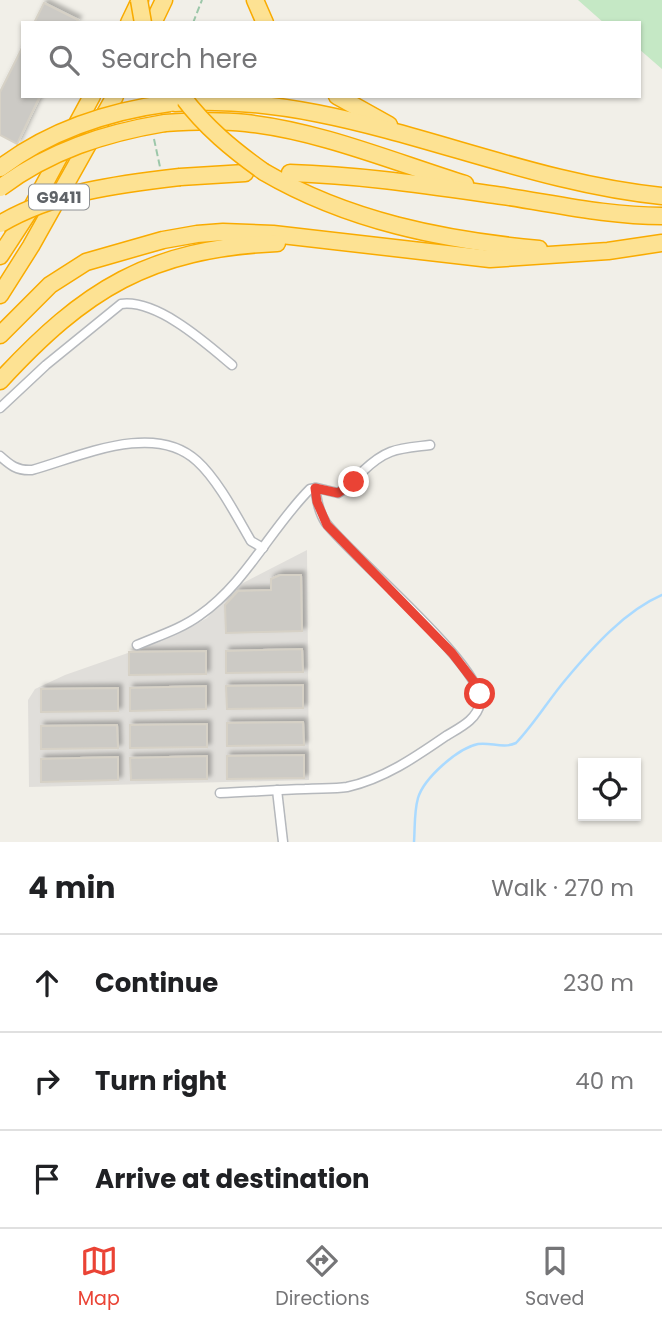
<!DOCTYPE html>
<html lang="en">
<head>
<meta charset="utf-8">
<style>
	:root { --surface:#fff; --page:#f2f2f2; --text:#202124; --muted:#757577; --line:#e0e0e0; --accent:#ea4335 }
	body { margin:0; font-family:Poppins,sans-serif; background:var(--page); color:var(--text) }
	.controls { position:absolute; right:21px; bottom:21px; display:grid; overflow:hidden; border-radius:0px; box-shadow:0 2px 5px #0004 }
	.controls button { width:63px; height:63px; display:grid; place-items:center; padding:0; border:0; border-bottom:2px solid var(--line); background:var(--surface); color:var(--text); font:35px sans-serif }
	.stop { position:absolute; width:21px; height:21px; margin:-16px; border:5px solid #ea4335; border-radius:50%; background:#fff }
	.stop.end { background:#ea4335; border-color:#fff; box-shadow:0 2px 7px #0008 }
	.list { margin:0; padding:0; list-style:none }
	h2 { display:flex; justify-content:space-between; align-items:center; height:91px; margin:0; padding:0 28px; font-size:30px }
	h2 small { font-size:23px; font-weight:400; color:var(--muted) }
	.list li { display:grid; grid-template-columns:46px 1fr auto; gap:21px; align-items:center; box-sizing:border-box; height:98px; padding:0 28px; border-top:2px solid var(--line) }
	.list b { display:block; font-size:26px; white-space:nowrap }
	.list em { font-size:23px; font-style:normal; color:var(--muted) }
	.icon { flex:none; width:38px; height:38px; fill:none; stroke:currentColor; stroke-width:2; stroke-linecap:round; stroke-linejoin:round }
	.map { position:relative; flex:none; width:662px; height:842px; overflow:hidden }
	.search { position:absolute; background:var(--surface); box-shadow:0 2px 5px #0004; left:21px; right:21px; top:21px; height:77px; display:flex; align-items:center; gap:18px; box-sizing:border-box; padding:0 24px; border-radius:0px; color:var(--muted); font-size:26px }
	.sheet { height:385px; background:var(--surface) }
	nav { display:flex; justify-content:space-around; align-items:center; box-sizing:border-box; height:98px; border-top:2px solid var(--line); background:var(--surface); font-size:19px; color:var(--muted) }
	nav a { display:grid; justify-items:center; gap:4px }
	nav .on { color:var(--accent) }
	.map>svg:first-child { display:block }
</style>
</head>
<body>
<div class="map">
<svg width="662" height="842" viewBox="0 0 662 842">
	<defs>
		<filter id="shadow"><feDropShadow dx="3.5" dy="-3.5" stdDeviation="2" flood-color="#0004"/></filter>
	</defs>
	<rect width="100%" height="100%" fill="#f1efe8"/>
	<polygon fill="#e0deda" points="307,550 309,780 29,787 28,700 35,689 65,675 145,647 188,629 207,618 237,586"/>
	<polygon fill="#c5e8c5" points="578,0 662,0 662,69 639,49 639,23 604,23"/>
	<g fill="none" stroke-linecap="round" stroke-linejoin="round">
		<path stroke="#aadaff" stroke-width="2.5" d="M414,842C415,828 414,812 418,798C424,778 458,748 478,744C491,742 503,749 516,743C535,723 549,699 567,678C593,647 625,611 662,595"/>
	</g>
	<g fill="#cccac5" stroke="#d6d1c6" stroke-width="2" filter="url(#shadow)">
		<polygon points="44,3 78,20 76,23 34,23"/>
		<polygon points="23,46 23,96 40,96 17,144 0,135 0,92"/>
		<polygon points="280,575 301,575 302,631 226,633 225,605 238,591 271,590 271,579"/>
		<polygon points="302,649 303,672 226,673 226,651"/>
		<polygon points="206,651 206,674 129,675 129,652"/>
		<polygon points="303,685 303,708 227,709 226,686"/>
		<polygon points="206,686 206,709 130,711 130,688"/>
		<polygon points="118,688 118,711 41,712 41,689"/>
		<polygon points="303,722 304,745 227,746 227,723"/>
		<polygon points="207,724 207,747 130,748 130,725"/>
		<polygon points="117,725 118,748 41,749 41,726"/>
		<polygon points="304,755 304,778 227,779 227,756"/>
		<polygon points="207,756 207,779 131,780 130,758"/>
		<polygon points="118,757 118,780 41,782 41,759"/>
	</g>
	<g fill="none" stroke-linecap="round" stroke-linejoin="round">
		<defs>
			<g id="minor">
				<path d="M0,408L46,365L121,304C157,299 206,343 232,365"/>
				<path d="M0,456C10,465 17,471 32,470C79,457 154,421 197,461C218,480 237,517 251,541L263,548"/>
				<path d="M137,645C158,636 181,629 200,615C246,583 271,528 310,489L317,488L338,493C350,487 354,479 363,471C387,448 398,449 430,445"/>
				<polyline points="277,790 283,842"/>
				<path d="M220,793C248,792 276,790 305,789C319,788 334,789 347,787C384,779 417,756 446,736C459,728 477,720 480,703C487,669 350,555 326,523C319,513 317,500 315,488"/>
			</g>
			<g id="motorway">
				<polyline points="255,0 265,23"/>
				<polyline points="129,23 140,0"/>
				<polyline points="153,23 164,0"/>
				<polyline points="337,96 389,125"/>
				<path d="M175,103C340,90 498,180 662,196"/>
				<path d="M165,123C192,121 219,120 246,123C320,131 394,162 465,184"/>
				<path d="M264,172C348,221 443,240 539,249"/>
				<path d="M290,173C361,175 432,186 503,196C556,204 608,216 662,216"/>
				<polyline points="180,177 245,173"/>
				<polyline points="0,256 32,207 92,96"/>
				<polyline points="0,295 31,246 115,96"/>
				<polyline points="0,335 50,285 86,262 163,240 197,234 223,232 273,234 490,259 608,251 662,243"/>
				<path d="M0,381C85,289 149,249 277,243"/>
			</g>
		</defs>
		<use href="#minor" stroke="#b5b8bc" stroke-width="11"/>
		<use href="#motorway" stroke="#f9ab00" stroke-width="19"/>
		<g stroke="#9cc7a9" stroke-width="2" stroke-dasharray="7 3.5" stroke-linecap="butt">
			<polyline points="193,23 202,0"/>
			<polyline points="154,139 160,167"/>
		</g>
		<use href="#minor" stroke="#fff" stroke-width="8"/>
		<use href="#motorway" stroke="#fde293" stroke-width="16"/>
		<defs>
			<g id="motorway-bridge">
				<polyline points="139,0 143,23"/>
				<path d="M182,96C205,127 233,150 264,172"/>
				<path d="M0,168C49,131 109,111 170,103"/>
				<path d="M0,188C49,151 105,133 165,123"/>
				<path d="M0,224C54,192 119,184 180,177"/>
			</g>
		</defs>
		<use href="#motorway-bridge" stroke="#f9ab00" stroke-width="19" stroke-linecap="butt"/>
		<use href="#motorway-bridge" stroke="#fde293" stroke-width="16"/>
	</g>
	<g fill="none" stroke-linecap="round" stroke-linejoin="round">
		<polyline stroke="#ea4335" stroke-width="9" points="354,482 338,493 315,488 317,502 327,525 452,653 475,683 480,694"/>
	</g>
	<g text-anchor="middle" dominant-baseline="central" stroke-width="7" stroke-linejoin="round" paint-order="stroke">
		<rect fill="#fff" stroke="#8f9295" stroke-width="2" x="29" y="184.5" width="60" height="25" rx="5"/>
		<g font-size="16" font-weight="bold" fill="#5f6368">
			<text x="59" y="197">G9411</text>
		</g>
	</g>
</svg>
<div class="controls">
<button><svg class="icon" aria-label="locate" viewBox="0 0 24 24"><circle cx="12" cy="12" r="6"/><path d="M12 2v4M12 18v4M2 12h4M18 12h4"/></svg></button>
</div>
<div class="stop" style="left:480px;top:694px"></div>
<div class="stop end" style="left:354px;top:482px"></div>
<div class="search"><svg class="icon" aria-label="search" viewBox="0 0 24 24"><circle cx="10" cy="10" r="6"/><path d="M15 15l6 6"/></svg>Search here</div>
</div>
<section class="sheet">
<h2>4 min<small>Walk · 270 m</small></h2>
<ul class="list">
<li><svg class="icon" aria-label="ahead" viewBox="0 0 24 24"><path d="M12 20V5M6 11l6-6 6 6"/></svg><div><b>Continue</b></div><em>230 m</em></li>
<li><svg class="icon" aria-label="right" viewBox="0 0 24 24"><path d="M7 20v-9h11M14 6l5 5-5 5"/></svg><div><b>Turn right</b></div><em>40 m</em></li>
<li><svg class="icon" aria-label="arrive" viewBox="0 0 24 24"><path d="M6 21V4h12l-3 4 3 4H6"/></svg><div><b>Arrive at destination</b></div></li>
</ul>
</section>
<nav>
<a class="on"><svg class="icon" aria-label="map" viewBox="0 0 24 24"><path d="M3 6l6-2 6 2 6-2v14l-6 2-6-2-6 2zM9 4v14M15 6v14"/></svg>Map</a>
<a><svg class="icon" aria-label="directions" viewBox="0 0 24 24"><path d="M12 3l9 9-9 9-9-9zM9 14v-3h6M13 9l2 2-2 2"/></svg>Directions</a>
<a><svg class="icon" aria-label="saved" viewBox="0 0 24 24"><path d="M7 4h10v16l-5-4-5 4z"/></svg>Saved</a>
</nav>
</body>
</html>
